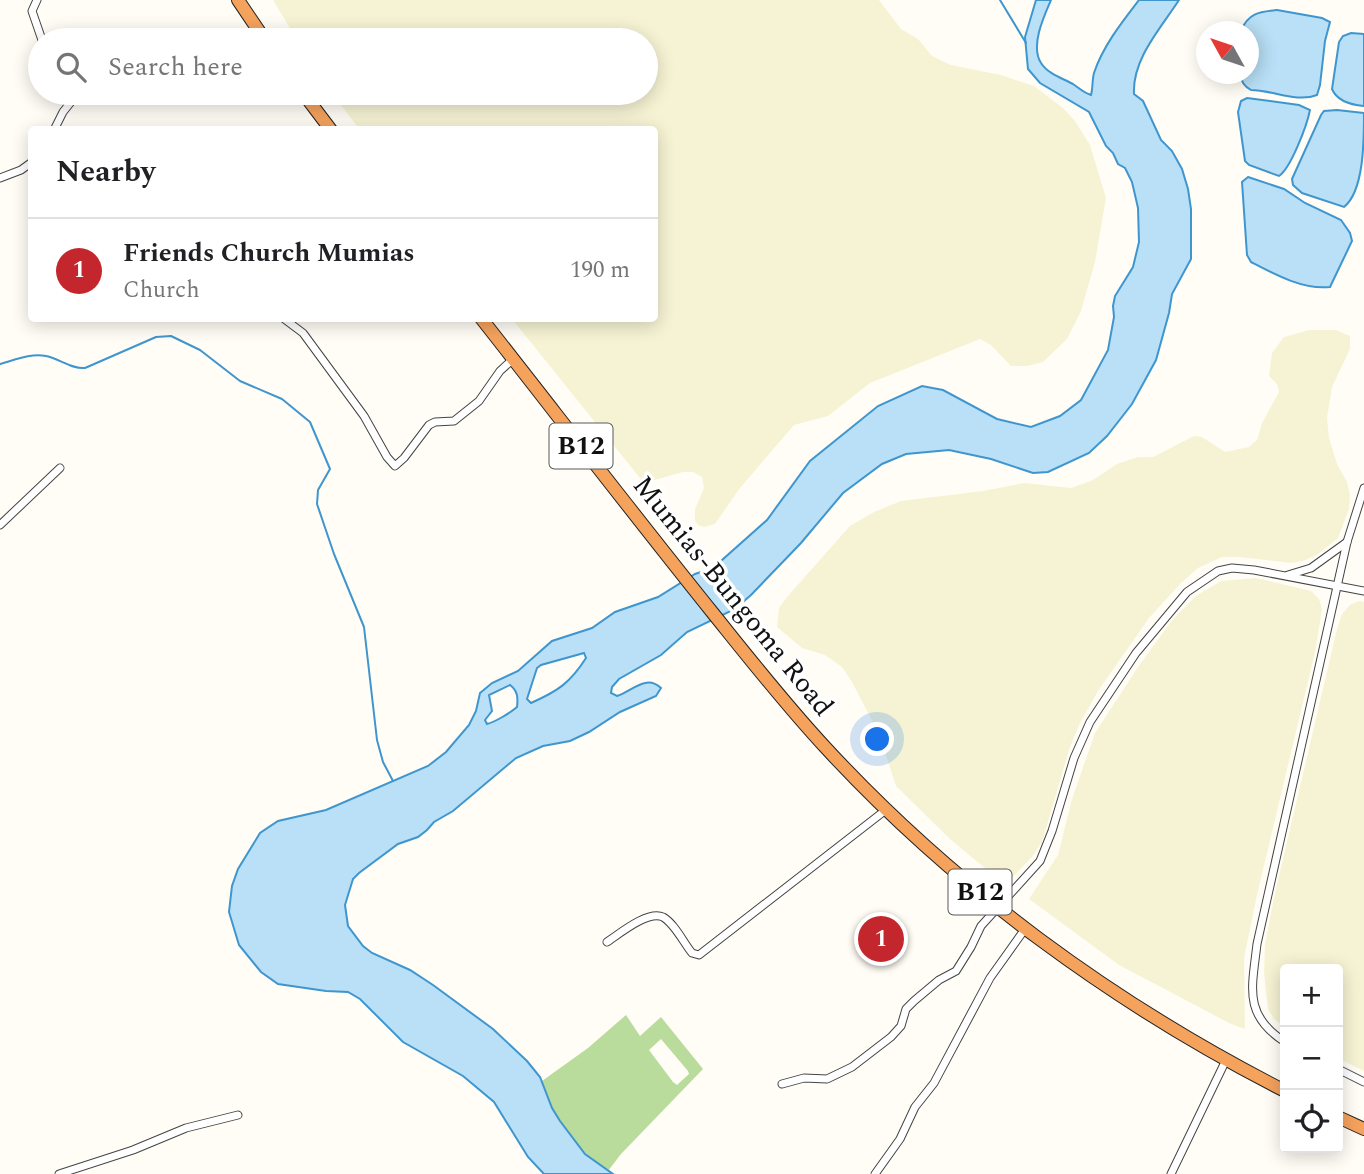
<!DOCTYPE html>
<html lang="en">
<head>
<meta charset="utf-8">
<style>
	:root { --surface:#fff; --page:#f6f6f6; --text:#202124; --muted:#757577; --line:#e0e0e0; --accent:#c4262e }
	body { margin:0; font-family:Spectral,serif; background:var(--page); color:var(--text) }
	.controls { position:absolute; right:21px; bottom:21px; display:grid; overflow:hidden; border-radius:7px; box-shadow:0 4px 18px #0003 }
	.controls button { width:63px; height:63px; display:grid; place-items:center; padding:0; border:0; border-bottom:2px solid var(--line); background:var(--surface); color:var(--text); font:35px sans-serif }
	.compass { position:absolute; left:1196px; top:21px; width:63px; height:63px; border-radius:50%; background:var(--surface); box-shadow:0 4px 18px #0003; rotate:310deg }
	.you { position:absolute; left:878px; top:740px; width:24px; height:24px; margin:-18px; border:5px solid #fff; border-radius:50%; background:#1a73e8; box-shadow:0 0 0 10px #1a73e833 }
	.badge { display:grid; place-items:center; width:46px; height:46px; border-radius:50%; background:var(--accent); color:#fff; font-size:23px; font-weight:700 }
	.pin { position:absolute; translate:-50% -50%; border:4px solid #fff; box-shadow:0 2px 7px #0006 }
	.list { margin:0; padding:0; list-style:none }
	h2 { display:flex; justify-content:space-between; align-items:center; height:91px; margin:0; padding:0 28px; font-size:30px }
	h2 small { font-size:23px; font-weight:400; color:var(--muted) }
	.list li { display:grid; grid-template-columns:46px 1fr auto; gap:21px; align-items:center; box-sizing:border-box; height:105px; padding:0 28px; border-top:2px solid var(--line) }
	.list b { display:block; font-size:26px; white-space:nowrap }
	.list p { margin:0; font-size:23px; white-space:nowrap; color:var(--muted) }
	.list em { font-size:23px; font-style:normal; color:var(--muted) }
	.icon { flex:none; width:38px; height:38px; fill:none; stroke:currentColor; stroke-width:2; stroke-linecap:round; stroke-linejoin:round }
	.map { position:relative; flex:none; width:1364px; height:1174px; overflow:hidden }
	.search { position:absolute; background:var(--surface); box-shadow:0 4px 18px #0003; left:28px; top:28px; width:630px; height:77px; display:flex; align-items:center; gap:18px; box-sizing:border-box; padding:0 24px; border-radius:38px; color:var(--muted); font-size:26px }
	.panel { position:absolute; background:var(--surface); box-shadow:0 4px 18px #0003; left:28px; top:126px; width:630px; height:196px; border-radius:7px }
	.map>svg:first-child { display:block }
</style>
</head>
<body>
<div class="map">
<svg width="1364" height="1174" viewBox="0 0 1364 1174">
	<rect width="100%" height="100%" fill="#fffdf5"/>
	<g fill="#f6f3d4">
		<polygon points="273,0 879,0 901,29 918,39 932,56 951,65 1001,75 1034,86 1063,108 1075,121 1090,145 1106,198 1095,262 1081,311 1067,339 1043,362 1027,366 1011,366 991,345 980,339 870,383 828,416 794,425 740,488 715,524 704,527 698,525 695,521 695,509 704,488 702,477 693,472 683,472 644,483 512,319 654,318 654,130 359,129 332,93 646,93 646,40 297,40"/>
		<polygon points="1309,330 1336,330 1350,336 1350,349 1332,387 1327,418 1329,438 1337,464 1347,482 1350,495 1349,509 1338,538 1317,555 1303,561 1291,563 1239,557 1222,557 1198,568 1180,584 1149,618 1098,691 1080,723 1070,747 1042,842 1032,857 1005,885 950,839 896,786 879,734 852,682 842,667 825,655 802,648 777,627 779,608 787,597 850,526 874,512 901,501 983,491 1024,483 1071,488 1093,480 1117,464 1138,457 1153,457 1194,436 1202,437 1225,452 1249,447 1257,440 1262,423 1279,392 1277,384 1269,376 1272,353 1284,337"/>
		<polygon points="1256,578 1311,591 1319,599 1322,609 1315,652 1257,895 1244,958 1245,1029 1231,1024 1119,965 1029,899 1058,855 1072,799 1095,733 1138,667 1173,619 1196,596 1221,581"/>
		<polygon points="1359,601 1364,602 1364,1071 1338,1058 1338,969 1285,969 1285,1027 1274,1019 1268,1009 1264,973 1265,944 1275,893 1337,629 1342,614 1350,605"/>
	</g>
	<path fill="#b9dc9c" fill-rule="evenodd" d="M626,1015L640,1036L661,1017L703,1069L621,1154L608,1171C586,1157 563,1133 552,1108C548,1099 546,1090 542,1081L588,1048ZM661,1039L688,1071L689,1074L677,1085L673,1082L649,1050Z"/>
	<g fill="#b9e0f7" stroke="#3f96cf" stroke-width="2" fill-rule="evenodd">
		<path d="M1036,0H1051C1044,16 1030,46 1041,63C1048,74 1062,78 1073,84C1079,88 1084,93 1091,95C1093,88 1092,80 1094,73C1103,46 1122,22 1139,0H1179C1161,28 1132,59 1134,94L1143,101L1161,140L1172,151L1182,169L1188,189L1191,209V259L1172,294L1169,313L1156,360L1132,404L1107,436L1089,453L1048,472L1033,473L991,459L949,450L906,454L882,464L843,493L801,543L751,595L735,609L687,632L661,655L619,679L612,687L611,693L617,696C632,691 646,674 661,688L656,696L620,712L589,732L570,741L543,746L516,758L453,811L434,822L427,830L418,837L398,844L359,873L353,879L345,905L348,926L363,946L372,953L410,970L433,985L493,1029L527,1061L540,1077L552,1108L560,1121L585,1154L613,1174H544L528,1157L494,1102L463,1076L403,1042L360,999L348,992L326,991L278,984L261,972L239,945L229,912L232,886L238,869L260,833L278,821L326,810L428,766L446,752L469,725L476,711L480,693L492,683L518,671L552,641L592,628L615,612L658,597L695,574L713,568L767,520L810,461L878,406L922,386L943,390L997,419L1031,427L1060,416L1081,400L1108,350L1114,317L1113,306L1115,296L1133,267L1139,242L1138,208L1132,182L1125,168L1118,164L1113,153L1106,146L1089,112L1040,83L1028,69L1025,37ZM584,653L586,658C570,683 558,691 531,703L527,699L537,668L541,665ZM510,685C518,691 518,698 517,707C510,713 495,722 487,724L485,720L492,711L489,695Z"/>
		<path d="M1277,10L1322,18L1330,22L1325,41L1320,85L1317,95C1297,103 1272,90 1251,90C1244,86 1241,82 1241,74H1248V32L1241,31C1248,13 1259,12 1277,10Z"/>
		<path d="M1351,33L1364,34V106C1352,105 1337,101 1332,89L1339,42L1343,36Z"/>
		<path d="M1247,98L1299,105L1310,110C1307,125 1291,168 1279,176L1249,165L1245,161L1238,112L1241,101Z"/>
		<path d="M1337,110L1364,113C1364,141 1364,191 1344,207L1302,193L1293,185L1292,179L1321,115L1324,111Z"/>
		<path d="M1248,177L1284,189L1305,203L1341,220L1350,233L1352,241L1330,287C1303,290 1274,274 1251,262L1247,255L1242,182Z"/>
	</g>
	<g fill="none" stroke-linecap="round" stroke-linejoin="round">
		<g stroke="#3f96cf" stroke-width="2">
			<polyline points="1000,0 1026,43"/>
			<path d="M0,364C15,360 30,353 46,356C60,359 71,369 85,368L156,337L171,336L200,350L240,381L282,399L310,422L330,469L318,490L317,504L334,554L364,627L377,740L383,762L393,781"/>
		</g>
		<defs>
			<g id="street">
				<polyline points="37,0 32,11 42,40"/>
				<polyline points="54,130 63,112 78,93"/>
				<polyline points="0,178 21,170 32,162"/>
				<polyline points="283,318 303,333 364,416 387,457 395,466 404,458 429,425 435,422 454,421 479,401 500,371 513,359"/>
				<polyline points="0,525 60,468"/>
				<polyline points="1288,575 1311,568 1347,542"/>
				<path d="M607,942C619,934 648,910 663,917C675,924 683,942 692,953L699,955L887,809"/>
				<path d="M1285,1042C1243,1015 1252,988 1257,944L1347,542L1364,488"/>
				<polyline points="1338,1069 1364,1082"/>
				<polyline points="782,1084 804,1078 827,1079 852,1067 891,1037 901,1026 906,1009 914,1001 939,980 956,971 971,947 981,926 1040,861 1052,831 1074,758 1090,722 1136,653 1187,592 1218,571 1232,568 1254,570 1364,591"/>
				<polyline points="59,1174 133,1150 186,1128 238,1115"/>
				<polyline points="875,1174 900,1139 915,1107 934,1083 990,978 1025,929"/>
				<polyline points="1171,1174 1226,1060"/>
			</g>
			<g id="highway">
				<polyline points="238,0 265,40"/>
				<polyline points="303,93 331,130"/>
				<path d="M481,318C558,416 634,515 712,612C749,658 785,704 825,747C955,888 1114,1004 1285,1091"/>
				<polyline points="1338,1117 1364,1129"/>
			</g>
		</defs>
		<use href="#street" stroke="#444" stroke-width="9"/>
		<use href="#highway" stroke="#222" stroke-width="14"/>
		<use href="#street" stroke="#fff" stroke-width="7"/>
		<use href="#highway" stroke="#f5a25d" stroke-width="12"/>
	</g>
	<g text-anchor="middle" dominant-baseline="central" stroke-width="7" stroke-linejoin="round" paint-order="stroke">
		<g fill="#fff" stroke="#585858" stroke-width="2">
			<rect x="549.5" y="423.5" width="63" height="45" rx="5"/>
			<rect x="948.5" y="869.5" width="63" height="45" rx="5"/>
		</g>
		<g font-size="26" font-weight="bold" fill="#111">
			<text x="581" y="446">B12</text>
			<text x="980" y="892">B12</text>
		</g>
		<g font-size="28" fill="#111" stroke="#fff">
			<text transform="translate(733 596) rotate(51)">Mumias-Bungoma Road</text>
		</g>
	</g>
</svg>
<div class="controls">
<button>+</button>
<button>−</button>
<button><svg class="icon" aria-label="locate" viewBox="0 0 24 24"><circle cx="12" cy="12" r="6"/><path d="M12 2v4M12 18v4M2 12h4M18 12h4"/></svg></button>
</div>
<svg class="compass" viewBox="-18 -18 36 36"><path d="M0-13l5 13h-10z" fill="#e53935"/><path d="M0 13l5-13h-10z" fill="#757577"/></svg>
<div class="you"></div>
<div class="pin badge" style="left:881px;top:939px">1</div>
<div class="search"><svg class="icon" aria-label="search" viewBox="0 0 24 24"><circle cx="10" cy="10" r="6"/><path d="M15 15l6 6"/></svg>Search here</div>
<section class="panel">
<h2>Nearby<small></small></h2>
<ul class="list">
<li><span class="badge">1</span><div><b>Friends Church Mumias</b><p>Church</p></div><em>190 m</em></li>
</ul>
</section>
</div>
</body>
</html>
